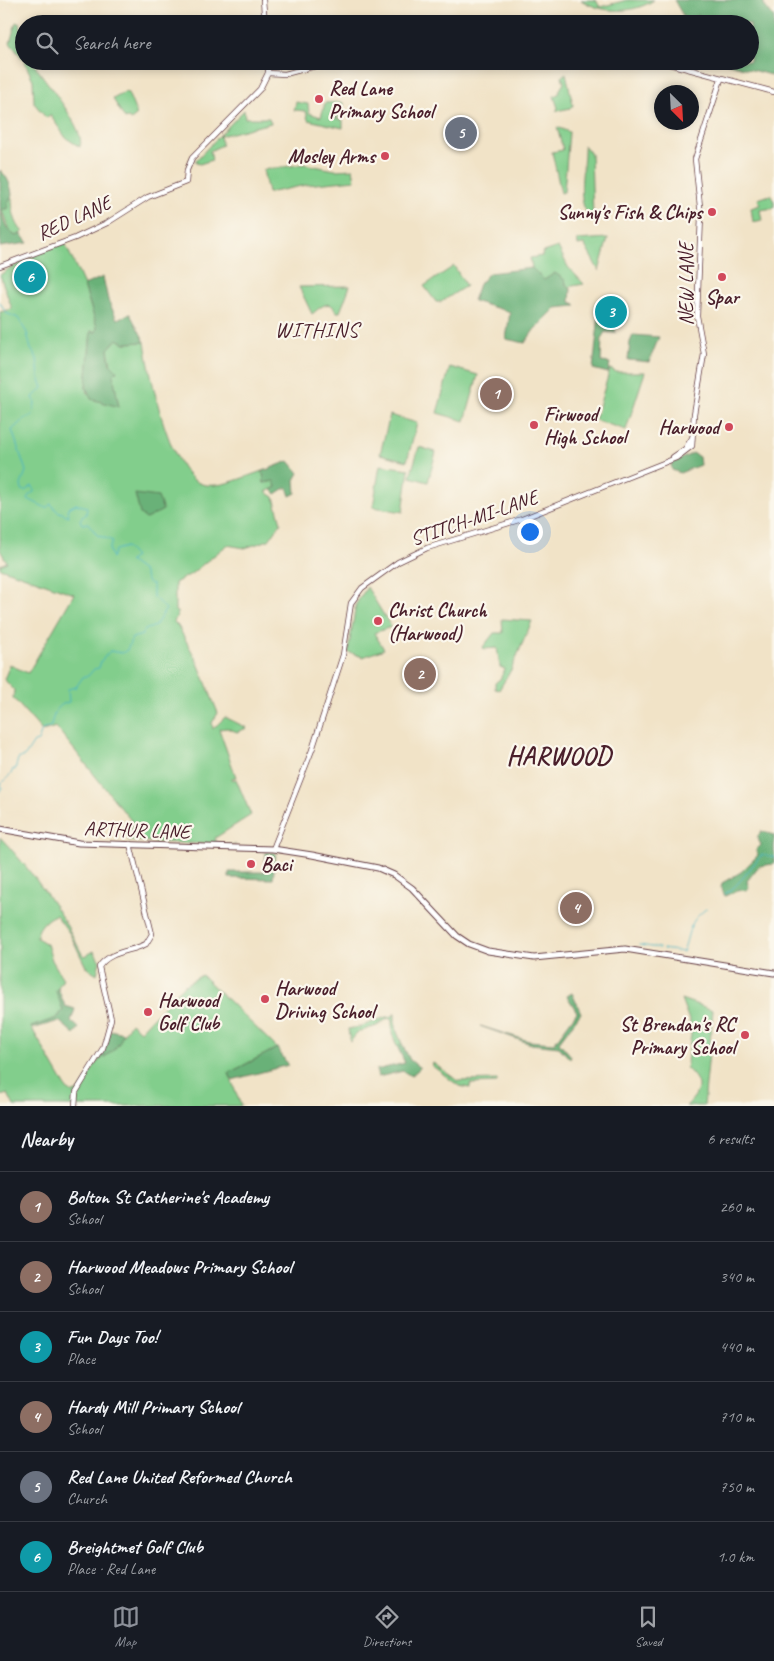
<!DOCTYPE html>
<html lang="en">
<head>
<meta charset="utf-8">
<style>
	:root { --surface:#171b24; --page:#20242c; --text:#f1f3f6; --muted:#9ea1a6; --line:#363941; --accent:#8c9099 }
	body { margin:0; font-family:Caveat,sans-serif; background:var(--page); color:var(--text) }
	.compass { position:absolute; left:654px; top:85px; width:45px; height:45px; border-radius:50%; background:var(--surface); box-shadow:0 2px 8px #0003; rotate:156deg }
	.you { position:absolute; left:529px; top:531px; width:18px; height:18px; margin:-12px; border:4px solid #fff; border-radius:50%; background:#1a73e8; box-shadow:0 0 0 8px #1a73e833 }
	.badge { display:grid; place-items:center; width:32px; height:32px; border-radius:50%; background:var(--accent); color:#fff; font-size:16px; font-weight:700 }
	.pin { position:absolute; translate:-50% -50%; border:2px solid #fff; box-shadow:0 1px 5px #0006 }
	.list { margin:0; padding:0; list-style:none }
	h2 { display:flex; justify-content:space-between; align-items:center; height:65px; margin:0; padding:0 20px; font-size:21px }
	h2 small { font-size:16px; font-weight:400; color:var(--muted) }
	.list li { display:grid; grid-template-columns:32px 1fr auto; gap:15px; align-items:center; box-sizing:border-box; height:70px; padding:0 20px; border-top:1px solid var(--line) }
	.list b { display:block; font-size:19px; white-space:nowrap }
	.list p { margin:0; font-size:16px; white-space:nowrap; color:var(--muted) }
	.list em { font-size:16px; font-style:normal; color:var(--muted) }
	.icon { flex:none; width:28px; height:28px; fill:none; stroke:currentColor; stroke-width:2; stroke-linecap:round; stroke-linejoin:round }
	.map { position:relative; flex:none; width:774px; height:1106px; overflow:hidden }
	.search { position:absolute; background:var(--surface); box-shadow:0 2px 8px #0003; left:15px; right:15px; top:15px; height:55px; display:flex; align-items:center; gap:12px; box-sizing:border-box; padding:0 18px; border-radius:28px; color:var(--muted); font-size:19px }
	.sheet { height:485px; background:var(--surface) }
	nav { display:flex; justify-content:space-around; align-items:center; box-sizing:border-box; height:70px; border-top:1px solid var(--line); background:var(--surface); font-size:14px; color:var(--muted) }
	nav a { display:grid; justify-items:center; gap:2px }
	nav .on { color:var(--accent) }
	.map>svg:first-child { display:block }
</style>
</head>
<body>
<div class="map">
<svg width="774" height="1106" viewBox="0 0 774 1106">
	<rect width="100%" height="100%" fill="#fbf7ec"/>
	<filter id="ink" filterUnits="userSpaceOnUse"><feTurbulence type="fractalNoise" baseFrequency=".02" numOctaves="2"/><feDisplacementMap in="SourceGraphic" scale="10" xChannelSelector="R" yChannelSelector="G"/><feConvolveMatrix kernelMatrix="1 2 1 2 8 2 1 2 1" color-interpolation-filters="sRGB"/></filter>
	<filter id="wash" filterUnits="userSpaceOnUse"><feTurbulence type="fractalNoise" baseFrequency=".0096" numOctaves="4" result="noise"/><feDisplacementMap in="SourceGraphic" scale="20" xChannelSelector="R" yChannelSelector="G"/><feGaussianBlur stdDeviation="1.12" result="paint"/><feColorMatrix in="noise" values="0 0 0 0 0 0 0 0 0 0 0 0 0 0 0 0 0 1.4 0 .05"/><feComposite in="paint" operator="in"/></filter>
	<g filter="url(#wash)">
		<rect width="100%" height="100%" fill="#f1e3c7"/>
		<g fill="#82ce8c" stroke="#66765c">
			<path d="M581,0H596L600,7L627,0H654C633,14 602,14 581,0Z"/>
			<polygon points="16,22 20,24 24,44 24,60 10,43"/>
			<path d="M24,61H32C42,78 87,129 80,147L66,138L50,115L46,118L34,103L33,80Z"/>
			<polygon points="566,73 573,105 571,108 556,111 558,108 554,96 560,93 559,91 564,83 562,76"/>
			<polygon points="125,92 128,93 137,115 131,120 128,118 125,119 113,99"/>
			<polygon points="296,102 308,104 309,113 321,117 325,103 341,102 344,104 341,116 334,118 343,120 343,128 308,120 306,111 294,110"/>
			<polygon points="244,110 245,118 269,118 271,123 220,136 222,145 210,151 212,160 200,164 196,163 196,160"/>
			<polygon points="557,127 569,132 564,192 561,193 552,152 563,150"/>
			<path d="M584,145L591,154L593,218H589C575,196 585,169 584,145Z"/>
			<polygon points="304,164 335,170 353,169 355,180 306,185 268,193 263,170"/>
			<polygon points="770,195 774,201 774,208 760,210 762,220 753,222 751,208 760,205 758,199"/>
			<path d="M12,197C12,209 14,223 23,232L16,236L10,232L1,208Z"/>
			<polygon points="608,238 599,271 584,244 578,245 577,240"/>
			<path d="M65,243L84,285L97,327L96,332L91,331L86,387L87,393L116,395L108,349L117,339L125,343L145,342C150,375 168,468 199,483C217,491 245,476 263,471L264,483L274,481L276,487L266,492L274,497L281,523L269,540L245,548L227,545L191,574L175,583V611L178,613L174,622L178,626L198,663L218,713L212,723L213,729L225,717L247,728L237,732L227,728L219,729L236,777L232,778V780L236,779L251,815L215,838L217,844L236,845L128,841L133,823L56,727L42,731L13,698L14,690L4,679L10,665L28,673L74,594L0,568V565L7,562L0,550V312L12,309L0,275L10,268L34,257V255Z"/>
			<polygon points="558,247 568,267 584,284 567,287 565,280 544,280 532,268 530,258 542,256 543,252"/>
			<polygon points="454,266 466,286 441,302 436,302 424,286"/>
			<path d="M350,286L340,312H337C329,297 320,308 312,314L299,287Z"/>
			<polygon points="450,367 478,375 465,421 437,413"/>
			<polygon points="610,369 616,372 645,372 626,430 595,420"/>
			<polygon points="390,415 417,423 407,461 380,454"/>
			<polygon points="419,447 436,452 428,482 410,477"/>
			<polygon points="380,465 409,469 403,512 373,507"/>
			<polygon points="367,587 391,627 374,633 384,649 363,657 348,652 356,604"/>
			<polygon points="502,619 532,621 511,670 499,690 495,689 495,683 500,679 505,669 500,667 497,648 484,649 483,647 494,633 503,633"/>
			<path d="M0,837C33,872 61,911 82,954L85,956L94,951L100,961L97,974L86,967L70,934L56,915C47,917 36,929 37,938L47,944L52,960L63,979L56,991L63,1010L57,1018L31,1027L67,1089L73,1093L79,1091L98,1061L110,1053L131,1023L140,1031L183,986L202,975L277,1048L229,1073L241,1106H14L8,1094L0,1096Z"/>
			<path d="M681,999L713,1010L704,1106H686C702,1091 702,1082 686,1068L692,1028Z"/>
			<path d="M395,1013V1027L402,1044L397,1046L392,1034V1019L388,1018L377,1026L358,1032L350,1042L348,1029C364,1028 377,1018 393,1016Z"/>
			<polygon points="433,1063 458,1081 497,1080 497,1083 470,1084 470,1088 459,1086 431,1065"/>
		</g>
		<g fill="#69b178" stroke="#5a6852">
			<polygon points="674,0 764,0 764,5 774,18 774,76 718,61 750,61 750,24 703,24 699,15 686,21"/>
			<path d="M0,170C8,177 12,187 12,197L7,204L9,208L1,210C3,220 7,232 16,236L21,234L28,243L0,247Z"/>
			<polygon points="532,268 544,280 555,273 565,280 567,287 571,288 570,302 575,304 575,306 556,308 534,330 525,343 506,339 510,312 473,301 479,284 489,273"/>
			<polygon points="103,277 108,300 117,319 130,314 145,342 125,343 117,339 108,349 110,364 117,371 113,374 119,407 91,399 86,387 91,331 96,332 97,327 84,285"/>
			<polygon points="599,315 620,322 616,324 615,333 605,332 602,337 601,362 610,363 608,373 593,369"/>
			<polygon points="633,335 659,337 649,362 628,360 630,342"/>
			<polygon points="693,453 699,457 700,465 680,473 672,470 671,464"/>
			<polygon points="289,461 299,473 295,480 296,493 290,496 287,487 276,494 272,490 276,487 274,481 264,483 263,471"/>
			<polygon points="135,494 158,497 163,510 146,519 140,514"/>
			<polygon points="762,831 774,835 774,864 759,866 747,881 749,887 747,890 736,891 725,896 721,888 722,883 741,872 758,855 756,850 761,845 757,837"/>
			<polygon points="266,852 276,853 273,879 229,878 229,872 264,872"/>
			<polygon points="58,988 65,1006 75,1009 71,1021 79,1028 74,1034 59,1021 32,1029 31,1027 57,1018 63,1010 56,991"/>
			<polygon points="572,993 581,1013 559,1042 571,1056 570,1059 559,1047 531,1044 480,1026 529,1041 554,1043 577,1012 567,996"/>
			<path d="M110,1030L123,1033C119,1048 111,1053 98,1061L107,1044Z"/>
			<polygon points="402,1044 410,1060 420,1068 411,1076 403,1071 378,1077 376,1070 405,1063 397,1046"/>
			<polygon points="277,1048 288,1065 232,1080 229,1073"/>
		</g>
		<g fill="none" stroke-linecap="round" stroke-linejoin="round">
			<g stroke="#47b4c3" stroke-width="1">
				<path d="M0,302L6,313L18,318L27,333L31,349L37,358L39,377L43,388L33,397L35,402L33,415L24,419L12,430L26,471L21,485L22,490L25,491L32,486L34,488V492L29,495L28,499L46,508L51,504L57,511L69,516L67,509L76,504L87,507L86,515H83L80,520L82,524L88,523L97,535L113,541L109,549L112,558L115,550L126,547L135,557L129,561L143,571L148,583L153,585V597L166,609L155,626L145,630L142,635L132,638L127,650L122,653L110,651L101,661L99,668L94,669L88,676L83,677L76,687L68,689L69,702C57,704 53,715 51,726L42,730L38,741L34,742L25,756L18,759L15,770L13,769L11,774L1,784L2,788L0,792"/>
				<path d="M725,894C741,884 749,868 762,855L774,857"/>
				<polyline points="639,945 659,948"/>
				<path d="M663,949L683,952C690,932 688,922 706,909"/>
			</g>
		</g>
	</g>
	<g filter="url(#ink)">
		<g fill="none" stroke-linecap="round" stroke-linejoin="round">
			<defs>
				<g id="tertiary">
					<polyline points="263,0 265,24"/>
					<path d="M450,24C474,18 499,18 523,24"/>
					<polyline points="658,61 774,92"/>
					<polyline points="268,73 285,74 334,61"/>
					<polyline points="0,266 75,238 107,223 148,197 186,182 187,170 192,158 260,89 268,73 268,61"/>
					<polyline points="673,457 685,449 692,438"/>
					<polyline points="273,849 312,750 343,655 351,603 362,588 398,562 427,548 522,519 676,458 692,446 694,414 704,354 697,316 701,216 695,159 721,79"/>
					<path d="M75,1106L76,1092L103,1048L111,1019L99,967C109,951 131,952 146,944L152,934L130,844"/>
				</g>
				<polyline id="secondary" points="0,829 79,843 273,849 312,855 378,868 394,875 412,888 457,936 469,944 488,951 534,958 625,949 774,973"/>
			</defs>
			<use href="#tertiary" stroke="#633c42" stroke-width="6"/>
			<use href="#secondary" stroke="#633c42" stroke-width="7"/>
			<use href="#tertiary" stroke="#fff" stroke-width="4.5"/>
			<use href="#secondary" stroke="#fff" stroke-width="5"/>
		</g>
	</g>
	<g fill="#d1495b" stroke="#fbf7ec" stroke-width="2">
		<circle cx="319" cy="99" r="5"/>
		<circle cx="385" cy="156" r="5"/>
		<circle cx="712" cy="212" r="5"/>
		<circle cx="722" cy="277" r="5"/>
		<circle cx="534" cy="425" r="5"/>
		<circle cx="729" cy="427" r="5"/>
		<circle cx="378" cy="621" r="5"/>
		<circle cx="251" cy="864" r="5"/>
		<circle cx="265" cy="999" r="5"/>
		<circle cx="148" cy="1012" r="5"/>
		<circle cx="745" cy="1035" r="5"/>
	</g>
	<g text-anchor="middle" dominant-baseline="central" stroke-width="4.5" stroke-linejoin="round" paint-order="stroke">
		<g font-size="20" font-weight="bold" fill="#4a1f2b" stroke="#fbf7ec" text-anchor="start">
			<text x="329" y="88">Red Lane<tspan x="329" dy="23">Primary School</tspan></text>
			<text x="375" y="156" text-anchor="end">Mosley Arms</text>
			<text x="702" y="212" text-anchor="end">Sunny's Fish &amp; Chips</text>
			<text x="722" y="297" text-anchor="middle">Spar</text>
			<text x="544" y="414">Firwood<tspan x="544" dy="23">High School</tspan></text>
			<text x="719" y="427" text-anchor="end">Harwood</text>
			<text x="388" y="610">Christ Church<tspan x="388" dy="23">(Harwood)</tspan></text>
			<text x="261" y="864">Baci</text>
			<text x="275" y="988">Harwood<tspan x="275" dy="23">Driving School</tspan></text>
			<text x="158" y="1000">Harwood<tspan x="158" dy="23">Golf Club</tspan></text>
			<text x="735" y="1024" text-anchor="end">St Brendan's RC<tspan x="735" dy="23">Primary School</tspan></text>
		</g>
		<g font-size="20" fill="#4a1f2b" stroke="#fbf7ec">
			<text transform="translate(74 218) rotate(-25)">RED LANE</text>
			<text transform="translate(686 284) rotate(-90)">NEW LANE</text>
			<text transform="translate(474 518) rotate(-19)">STITCH-MI-LANE</text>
			<text transform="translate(137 830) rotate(2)">ARTHUR LANE</text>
		</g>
		<g font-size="21" letter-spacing="1" fill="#4a1f2b" stroke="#fbf7ec">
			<text x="317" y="330">WITHINS</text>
		</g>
		<g font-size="25" font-weight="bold" letter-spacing="1" fill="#4a1f2b" stroke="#fbf7ec">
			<text x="559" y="756">HARWOOD</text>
		</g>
	</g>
</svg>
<svg class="compass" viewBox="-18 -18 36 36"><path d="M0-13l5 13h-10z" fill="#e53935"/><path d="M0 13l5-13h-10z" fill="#9ea1a6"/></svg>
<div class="you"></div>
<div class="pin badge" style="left:496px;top:394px;background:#8d6e63">1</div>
<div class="pin badge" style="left:420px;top:674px;background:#8d6e63">2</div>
<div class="pin badge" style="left:611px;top:312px;background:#0f9aa8">3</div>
<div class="pin badge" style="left:576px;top:908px;background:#8d6e63">4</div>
<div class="pin badge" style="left:461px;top:133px;background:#6b7280">5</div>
<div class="pin badge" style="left:30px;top:277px;background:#0f9aa8">6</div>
<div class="search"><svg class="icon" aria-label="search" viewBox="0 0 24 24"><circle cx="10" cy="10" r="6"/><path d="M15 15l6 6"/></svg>Search here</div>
</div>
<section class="sheet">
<h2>Nearby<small>6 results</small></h2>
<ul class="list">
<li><span class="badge" style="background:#8d6e63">1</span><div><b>Bolton St Catherine's Academy</b><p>School</p></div><em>260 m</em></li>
<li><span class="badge" style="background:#8d6e63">2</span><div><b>Harwood Meadows Primary School</b><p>School</p></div><em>340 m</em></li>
<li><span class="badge" style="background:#0f9aa8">3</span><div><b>Fun Days Too!</b><p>Place</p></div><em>440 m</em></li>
<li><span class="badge" style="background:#8d6e63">4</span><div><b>Hardy Mill Primary School</b><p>School</p></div><em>710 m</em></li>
<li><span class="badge" style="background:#6b7280">5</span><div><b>Red Lane United Reformed Church</b><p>Church</p></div><em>750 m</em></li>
<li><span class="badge" style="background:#0f9aa8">6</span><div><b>Breightmet Golf Club</b><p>Place · Red Lane</p></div><em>1.0 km</em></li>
</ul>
</section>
<nav>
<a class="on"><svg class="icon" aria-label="map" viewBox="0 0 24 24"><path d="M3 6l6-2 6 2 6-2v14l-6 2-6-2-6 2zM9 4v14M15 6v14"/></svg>Map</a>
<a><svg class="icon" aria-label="directions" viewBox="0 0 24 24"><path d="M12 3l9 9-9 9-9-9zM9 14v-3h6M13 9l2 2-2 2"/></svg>Directions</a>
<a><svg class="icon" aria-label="saved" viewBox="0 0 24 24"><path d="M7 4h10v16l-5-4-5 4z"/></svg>Saved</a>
</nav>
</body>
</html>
